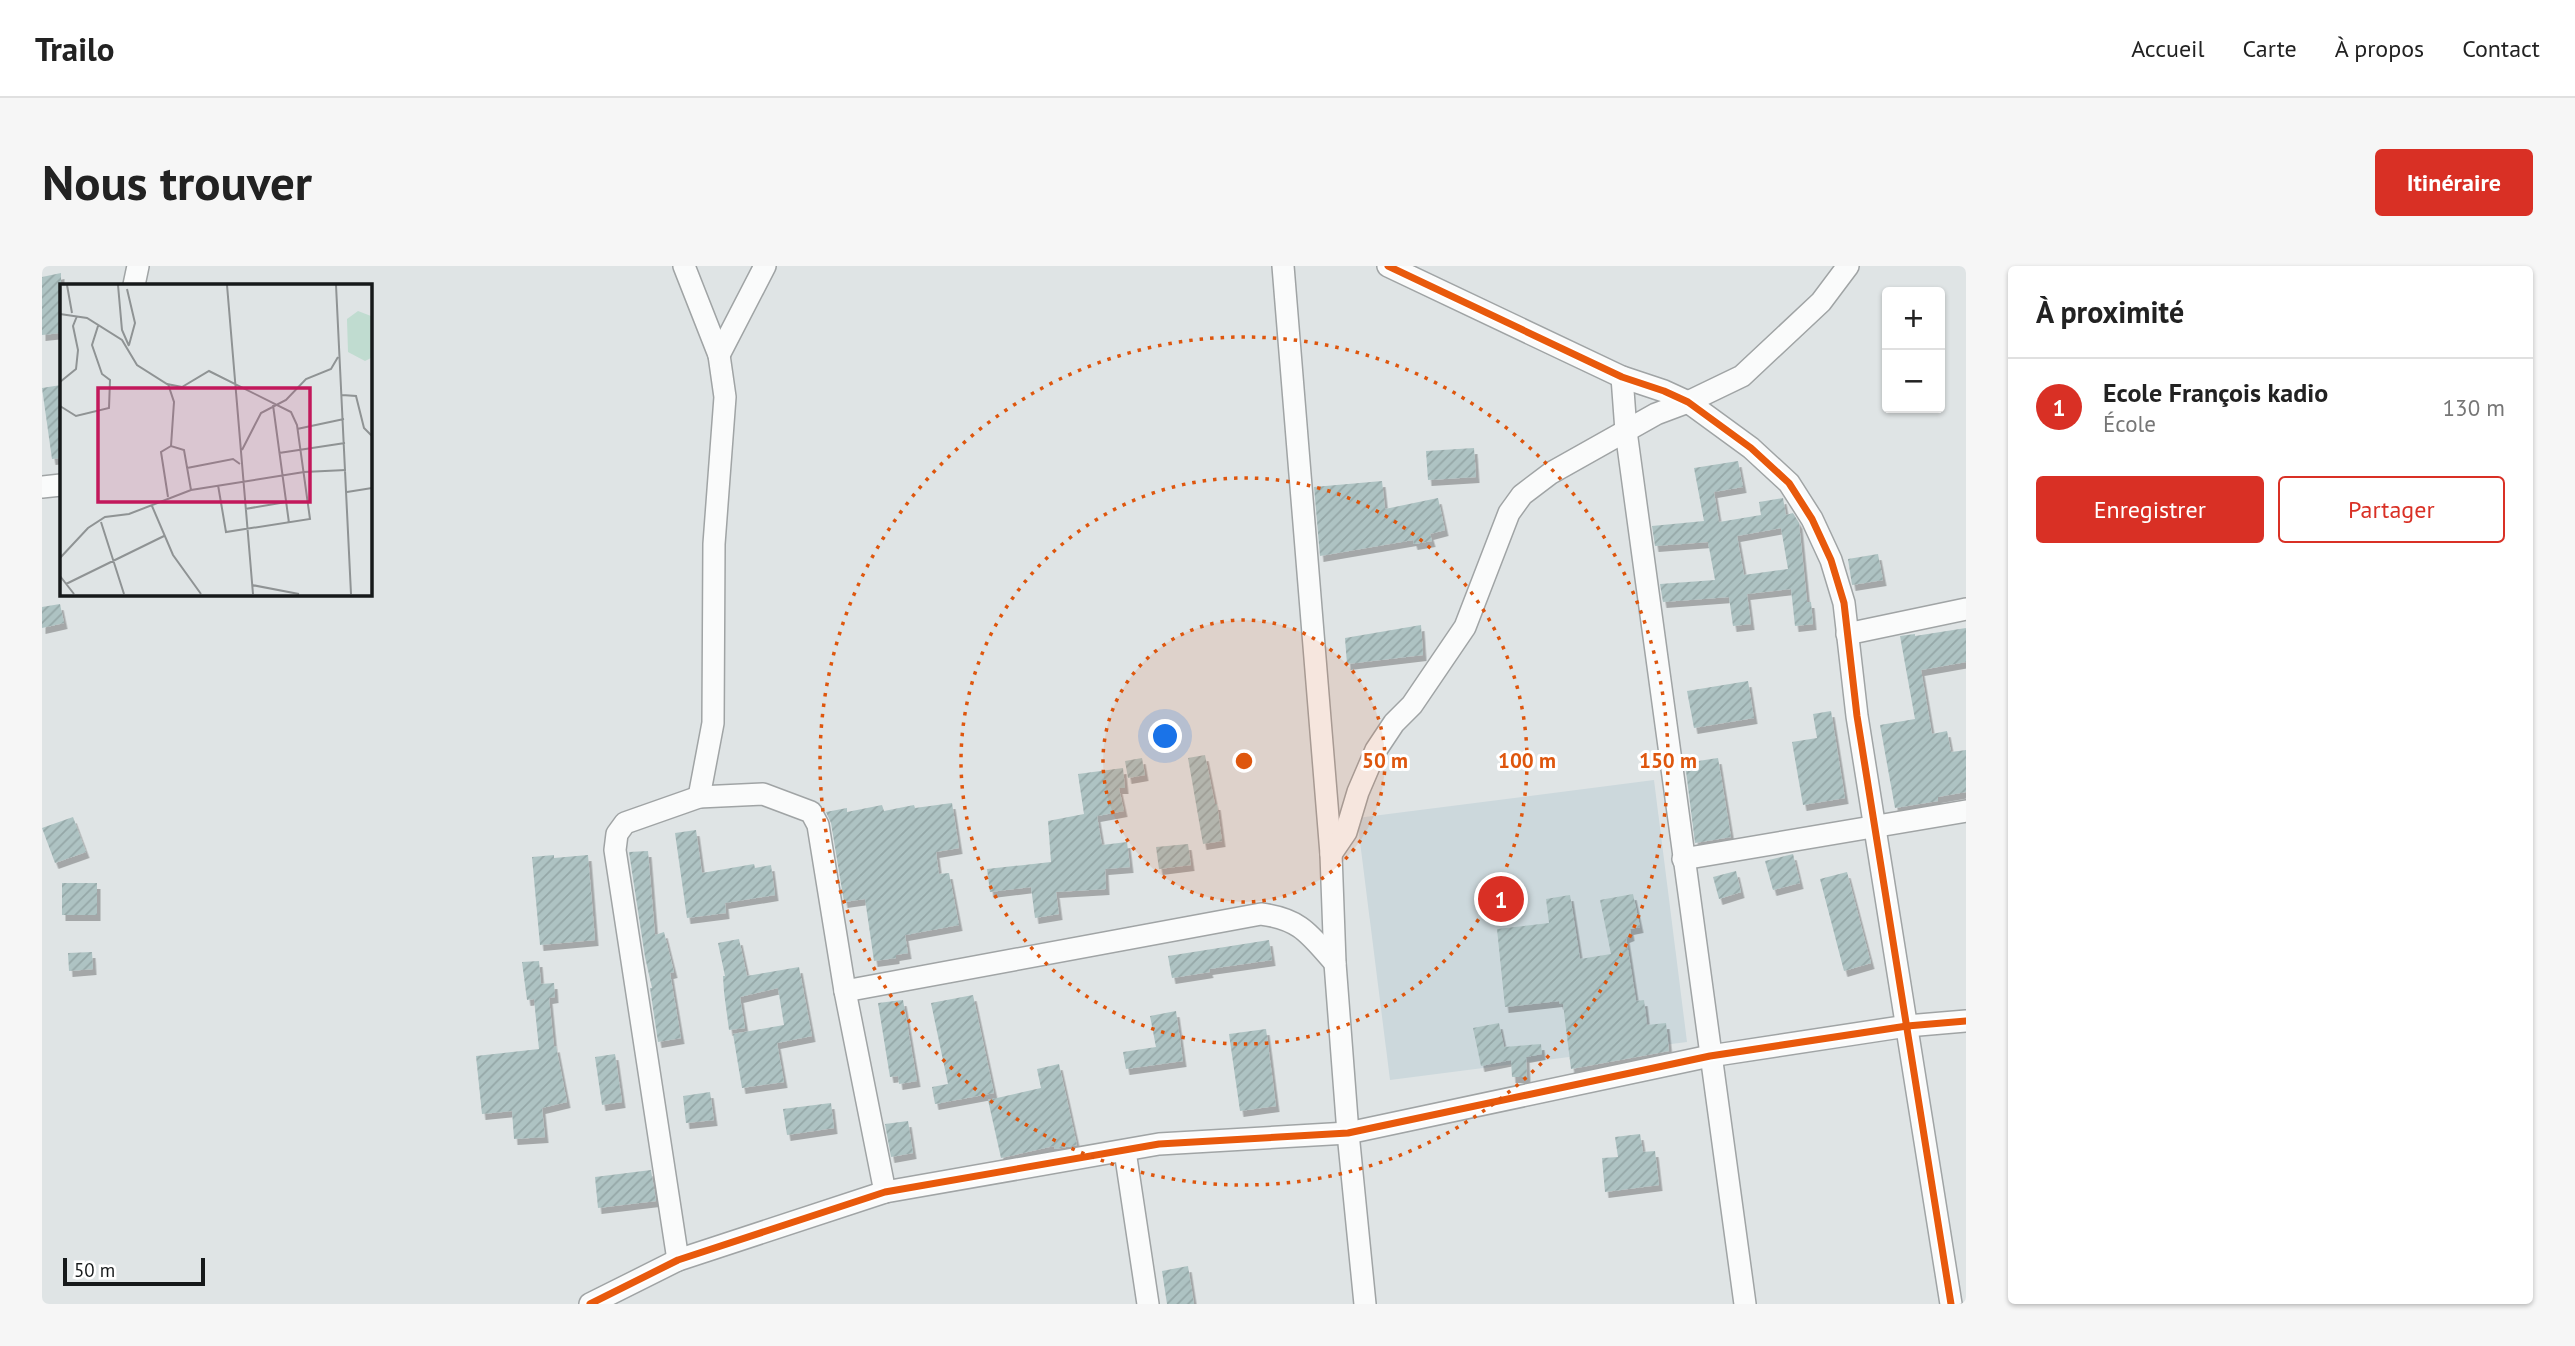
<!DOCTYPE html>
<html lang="fr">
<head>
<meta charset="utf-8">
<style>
	:root { --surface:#fff; --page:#f6f6f6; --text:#222; --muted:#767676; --line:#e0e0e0; --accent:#d93025 }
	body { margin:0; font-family:"PT Sans",sans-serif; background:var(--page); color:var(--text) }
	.controls { position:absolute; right:21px; top:21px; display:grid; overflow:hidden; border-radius:7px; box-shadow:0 2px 5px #0004 }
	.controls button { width:63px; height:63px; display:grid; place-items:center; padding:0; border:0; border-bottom:2px solid var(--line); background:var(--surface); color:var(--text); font:35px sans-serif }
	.scale { position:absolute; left:21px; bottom:18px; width:142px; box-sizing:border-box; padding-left:7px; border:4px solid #16191a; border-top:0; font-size:19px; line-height:24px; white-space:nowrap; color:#16191a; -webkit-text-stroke:5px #fff; paint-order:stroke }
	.you { position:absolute; left:1124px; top:471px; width:24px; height:24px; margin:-18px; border:5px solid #fff; border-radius:50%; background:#1a73e8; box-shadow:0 0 0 10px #1a73e833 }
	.badge { display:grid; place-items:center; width:46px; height:46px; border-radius:50%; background:var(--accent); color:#fff; font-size:23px; font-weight:700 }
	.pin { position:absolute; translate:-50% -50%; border:4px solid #fff; box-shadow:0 2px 7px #0006 }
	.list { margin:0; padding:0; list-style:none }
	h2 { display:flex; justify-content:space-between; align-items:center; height:91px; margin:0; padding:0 28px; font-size:30px }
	h2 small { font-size:23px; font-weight:400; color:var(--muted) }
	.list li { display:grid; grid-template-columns:46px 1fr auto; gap:21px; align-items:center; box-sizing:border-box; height:98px; padding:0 28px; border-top:2px solid var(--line) }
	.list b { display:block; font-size:26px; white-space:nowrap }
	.list p { margin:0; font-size:23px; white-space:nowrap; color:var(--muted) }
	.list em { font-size:23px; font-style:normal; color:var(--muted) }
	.actions { display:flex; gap:14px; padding:21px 28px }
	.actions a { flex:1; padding:16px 0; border:2px solid var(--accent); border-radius:7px; text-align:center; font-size:24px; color:var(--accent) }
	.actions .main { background:var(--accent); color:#fff }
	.map { position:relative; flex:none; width:1924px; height:1038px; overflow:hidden; border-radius:7px }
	header { display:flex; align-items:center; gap:42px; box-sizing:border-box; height:98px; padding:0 35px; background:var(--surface); border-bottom:2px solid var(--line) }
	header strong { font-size:33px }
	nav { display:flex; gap:38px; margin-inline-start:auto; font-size:24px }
	.intro { display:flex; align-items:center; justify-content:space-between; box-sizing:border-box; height:168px; padding:0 42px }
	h1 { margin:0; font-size:49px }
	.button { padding:18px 32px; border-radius:7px; background:var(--accent); color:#fff; font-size:24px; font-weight:700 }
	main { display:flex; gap:42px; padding:0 42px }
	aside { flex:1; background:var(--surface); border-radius:7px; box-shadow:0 2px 5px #0004 }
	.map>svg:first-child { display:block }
</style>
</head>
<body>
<header>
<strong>Trailo</strong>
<nav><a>Accueil</a><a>Carte</a><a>À propos</a><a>Contact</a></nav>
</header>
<div class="intro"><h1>Nous trouver</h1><a class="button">Itinéraire</a></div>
<main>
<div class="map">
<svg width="1924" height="1038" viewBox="0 0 1924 1038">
	<defs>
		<pattern id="building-hatch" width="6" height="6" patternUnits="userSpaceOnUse" patternTransform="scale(1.75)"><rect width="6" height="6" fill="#aec3c3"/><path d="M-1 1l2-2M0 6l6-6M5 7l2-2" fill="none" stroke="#95a7a7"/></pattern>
		<filter id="shadow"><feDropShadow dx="3.5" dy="6" stdDeviation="0" flood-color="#0004"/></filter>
	</defs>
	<rect width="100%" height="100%" fill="#dfe4e5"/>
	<polygon fill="#ccd8dc" points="1612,514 1645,776 1348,814 1315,552"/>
	<g fill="url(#building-hatch)" fill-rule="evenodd" filter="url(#shadow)">
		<polygon points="19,7 19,67 0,69 0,11"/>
		<polygon points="19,119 19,192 10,193 0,122"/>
		<polygon points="1432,182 1434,211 1386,214 1384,185"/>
		<path d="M1696,195L1701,221L1672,226L1677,256L1719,249L1717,236L1741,232L1744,249L1751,247L1757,257L1765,336H1769L1771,358L1753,360L1749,323L1705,328L1709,358L1691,360L1687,331L1621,336L1618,318L1673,314L1666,276L1613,280L1610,260L1662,255L1652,202ZM1739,262L1746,303L1702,309L1695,270Z"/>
		<polygon points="1340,215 1343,243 1396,232 1403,264 1388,268 1390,275 1372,278 1371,274 1278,290 1272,221"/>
		<polygon points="1836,288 1841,314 1810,319 1806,293"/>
		<polygon points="18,338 22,357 0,362 0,341"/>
		<polygon points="1379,359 1381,389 1305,398 1303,372"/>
		<polygon points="1924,362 1924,396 1879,404 1890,468 1905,465 1909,486 1924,484 1924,526 1896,531 1896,535 1853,542 1838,459 1873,453 1858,370 1873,368 1873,370"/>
		<polygon points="1706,415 1712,452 1652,462 1645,425"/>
		<polygon points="1789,445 1803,532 1761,539 1750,476 1775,472 1771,448"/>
		<polygon points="1163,489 1173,538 1175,538 1180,575 1161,578 1146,492"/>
		<polygon points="1100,492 1103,509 1086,512 1083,495"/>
		<polygon points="1676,492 1689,571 1653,577 1643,497"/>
		<polygon points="1081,502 1083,522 1077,522 1082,545 1055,550 1060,579 1085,576 1088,601 1063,603 1064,623 1014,626 1017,648 993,652 989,621 948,626 945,603 1009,596 1006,555 1042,548 1036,508"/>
		<polygon points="910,537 917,582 894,586 897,608 907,607 917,659 863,669 866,687 854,689 854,692 832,695 823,633 802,636 789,557 784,546 805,542 805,546 840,539 842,545 872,539 873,542"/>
		<polygon points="31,551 44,586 13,597 0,562"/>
		<polygon points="654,564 660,607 712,598 713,602 729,599 733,629 683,637 684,647 645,652 633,567"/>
		<polygon points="1146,578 1149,599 1117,603 1114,581"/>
		<polygon points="606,585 613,669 622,666 632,706 628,707 639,772 616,776 608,722 610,722 603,691 587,586"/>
		<polygon points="1751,588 1758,617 1731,624 1723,595"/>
		<polygon points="512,589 512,592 546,589 553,674 498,679 490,591"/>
		<polygon points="1694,605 1699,626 1677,633 1671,611"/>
		<polygon points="1805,606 1829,697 1802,705 1778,613"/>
		<rect x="20" y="617" width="35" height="32"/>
		<polygon points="1591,628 1598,661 1588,663 1589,669 1584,671 1594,735 1602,734 1605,759 1624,757 1627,785 1529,803 1521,738 1518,738 1517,735 1463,741 1455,663 1507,657 1504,633 1528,629 1538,693 1569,688 1558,634"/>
		<polygon points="697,673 705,710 757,701 770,770 735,777 742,816 700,822 691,768 742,759 736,722 698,731 703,762 687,764 682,726 681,710 683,710 676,677"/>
		<polygon points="1227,674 1230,694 1167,703 1168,706 1130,712 1126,690"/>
		<polygon points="50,686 51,703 27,705 26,687"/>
		<polygon points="497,695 499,718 512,717 513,731 507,732 512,781 514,780 525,836 500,842 503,871 472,873 470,845 440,848 434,790 497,783 492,733 485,734 480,696"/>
		<polygon points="931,729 952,827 893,838 890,821 906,818 889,737"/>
		<polygon points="861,734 875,815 857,818 856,810 848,811 836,737"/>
		<polygon points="1134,745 1141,795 1084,803 1081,786 1114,781 1108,750"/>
		<polygon points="1457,757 1462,781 1499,778 1500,788 1484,791 1485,811 1470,811 1469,794 1439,800 1431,762"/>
		<polygon points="1224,763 1234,840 1198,845 1187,768"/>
		<polygon points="573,788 580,836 560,839 553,791"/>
		<polygon points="1017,798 1035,879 1013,883 1012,880 959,892 946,834 999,822 995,803"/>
		<polygon points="668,826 672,854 644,857 641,830"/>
		<polygon points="789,837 792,862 745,869 741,843"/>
		<polygon points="866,855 871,887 849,891 843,858"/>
		<polygon points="1598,868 1601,886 1613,885 1617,919 1563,926 1560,892 1576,891 1573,871"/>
		<polygon points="609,904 614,935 556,942 553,911"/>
		<polygon points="1146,1000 1152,1038 1125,1038 1120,1005"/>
	</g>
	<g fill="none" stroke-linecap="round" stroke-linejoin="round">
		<defs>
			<g id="street">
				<polyline points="642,0 677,89 683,131 672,278 671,457 657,531"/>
				<polyline points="1241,0 1289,588 1293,697 1306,867 1323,1038"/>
				<polyline points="1346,0 1580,111 1622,125 1646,136 1709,182 1747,217 1770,253 1789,294 1802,337 1815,450 1909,1038"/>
				<polyline points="92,19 96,0"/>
				<polyline points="677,89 723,0"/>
				<polyline points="1580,111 1584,165 1703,1038"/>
				<polyline points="0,221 19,219"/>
				<polyline points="1805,368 1924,343"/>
				<polyline points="1289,588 1304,566 1316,526 1334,484 1352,457 1370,439 1423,361 1467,247 1480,229 1509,207 1614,148 1646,136 1700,110 1779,36 1806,0"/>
				<polyline points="1641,593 1924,545"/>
				<path d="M803,725L1219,648C1259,653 1268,669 1293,697"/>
				<polyline points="1083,885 1106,1038"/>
				<polyline points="636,994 573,584 575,568 583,557 657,531 721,528 769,546 776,559 803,725 843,926"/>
				<polyline points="548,1038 636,994 843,926 1117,878 1306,867 1668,790 1865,760 1924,755"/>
			</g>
		</defs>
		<use href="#street" stroke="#a0a4a5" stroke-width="24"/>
		<use href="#street" stroke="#fafbfb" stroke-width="21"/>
		<defs>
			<g id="cycleway">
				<polyline points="1346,0 1580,111 1622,125 1646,136 1709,182 1747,217 1770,253 1789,294 1802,337 1815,450 1909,1038"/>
				<polyline points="548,1038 636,994 843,926 1117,878 1306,867 1668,790 1865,760 1924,755"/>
			</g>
		</defs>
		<use href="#cycleway" stroke="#fff" stroke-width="11"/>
		<use href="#cycleway" stroke="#e8590c" stroke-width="7"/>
	</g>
	<circle cx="1202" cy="495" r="141" fill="#de560d" fill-opacity=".12"/>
	<g fill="none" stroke="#de560d" stroke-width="3.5" stroke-dasharray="3.5 7">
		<circle cx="1202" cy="495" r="141"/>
		<circle cx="1202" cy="495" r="283"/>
		<circle cx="1202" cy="495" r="424"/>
	</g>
	<g transform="translate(18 18)">
		<rect width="312" height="312" fill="#dfe4e5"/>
		<path d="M298,27L311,32V74L305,77L288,68L287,35Z" fill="#c0dcd0"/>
		<path fill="none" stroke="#8f9394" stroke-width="2" d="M7,1L12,29M58,1L62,46L69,62M167,1L193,310M276,1L291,310M67,5L75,39L69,61M0,30L27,34L62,56L77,81L107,100L122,103L149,87L231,128L237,141L250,235L166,248L158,201M0,98L16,85L18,66L13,42L17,32M108,100L114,118L111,162M282,111L296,112L304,144L312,152M213,121L229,239M0,122L16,132L49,124L50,96L42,90L32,61L38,42M237,145L284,135M182,166L201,129L226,116L246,95L271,85L278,73M219,169L285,159M127,184L173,175L180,180M287,208L312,204M108,213L101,168L111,162L124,166L131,206M92,222L113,271L141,310M185,225L226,218M41,238L64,310M0,274L28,244L45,233L69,230L131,206L244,188L286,186M0,292L14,310M6,300L104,252M192,301L239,310"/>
		<path fill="#c2185b" fill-opacity="0.15" stroke="#c2185b" stroke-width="3.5" d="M38,104H250V218H38Z"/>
		<rect width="312" height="312" fill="none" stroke="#16191a" stroke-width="3.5"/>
	</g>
	<circle cx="1202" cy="495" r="10" fill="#de560d" stroke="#fff" stroke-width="3.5"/>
	<g font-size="21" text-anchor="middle" font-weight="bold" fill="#de560d" stroke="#fff" stroke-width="6" stroke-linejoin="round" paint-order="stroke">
		<text x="1343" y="502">50 m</text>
		<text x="1485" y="502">100 m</text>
		<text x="1626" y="502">150 m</text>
	</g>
</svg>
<div class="controls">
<button>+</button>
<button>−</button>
</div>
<div class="scale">50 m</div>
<div class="you"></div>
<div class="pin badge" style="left:1459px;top:633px">1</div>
</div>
<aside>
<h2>À proximité<small></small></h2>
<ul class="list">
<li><span class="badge">1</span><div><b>Ecole François kadio</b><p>École</p></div><em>130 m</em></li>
</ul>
<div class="actions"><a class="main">Enregistrer</a><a>Partager</a></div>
</aside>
</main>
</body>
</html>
